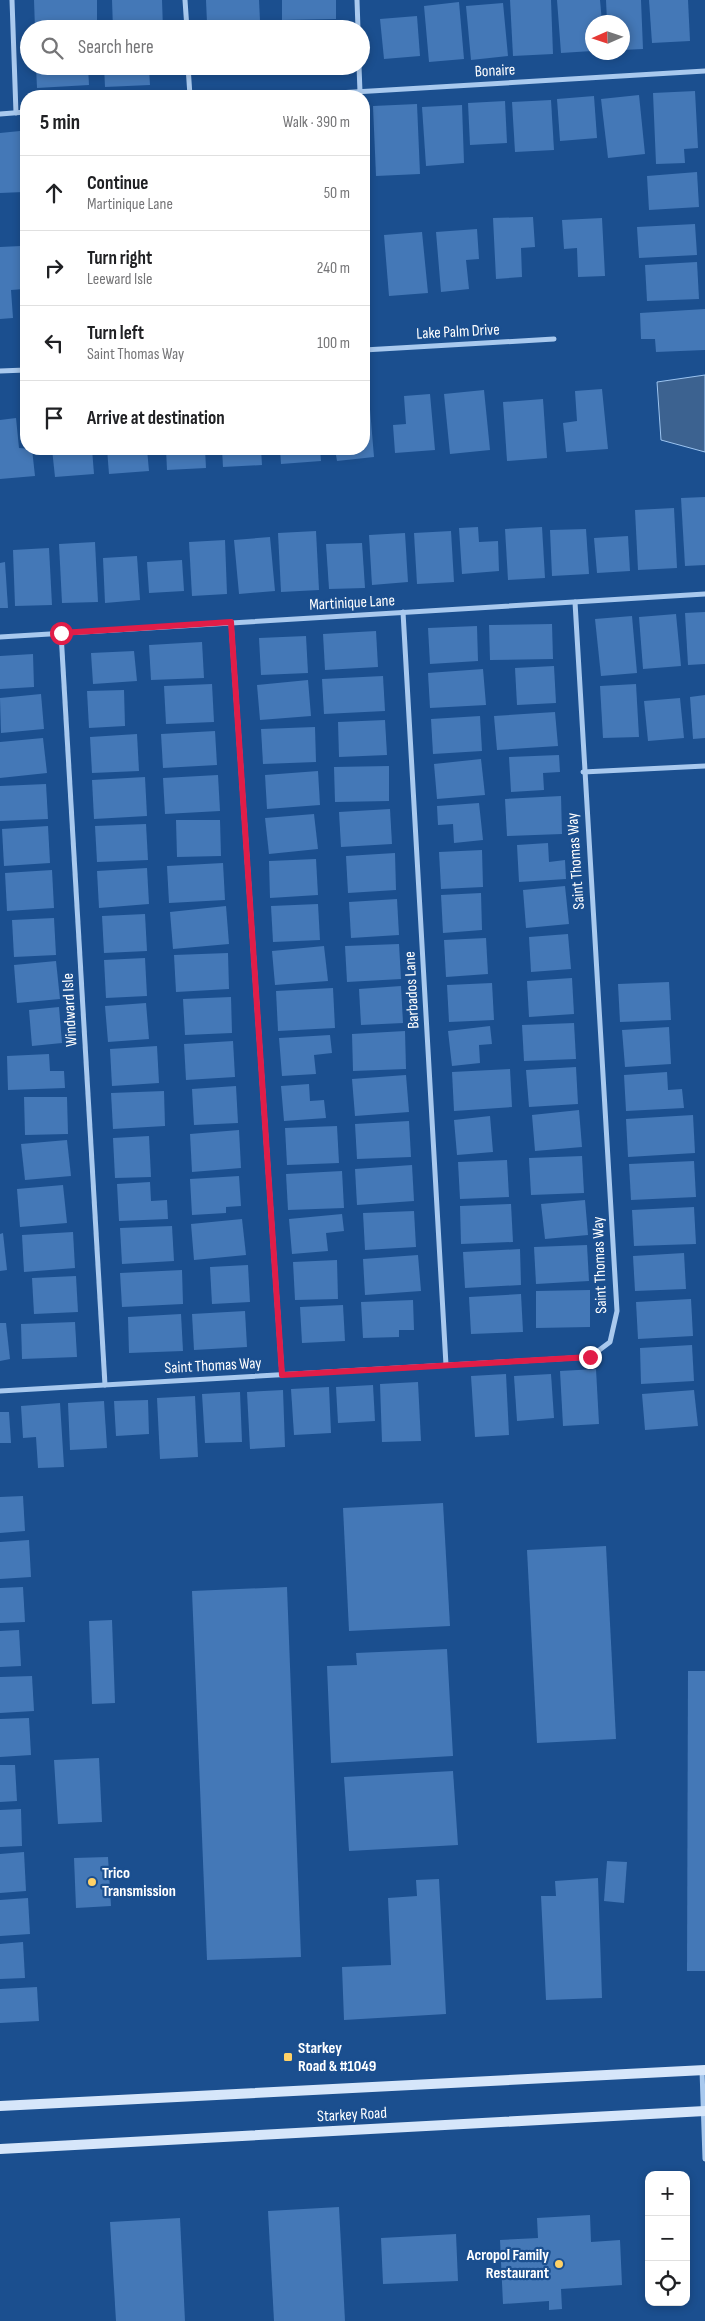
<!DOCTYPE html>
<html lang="en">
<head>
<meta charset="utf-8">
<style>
	:root { --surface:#fff; --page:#f2f2f2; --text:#202124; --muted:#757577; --line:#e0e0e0 }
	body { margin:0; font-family:"Sofia Sans Condensed",sans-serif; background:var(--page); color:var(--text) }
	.controls { position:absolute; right:15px; bottom:15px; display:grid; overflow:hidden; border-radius:10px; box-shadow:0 2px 8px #0003 }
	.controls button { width:45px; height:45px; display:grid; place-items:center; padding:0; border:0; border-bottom:1px solid var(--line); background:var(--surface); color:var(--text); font:25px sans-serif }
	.compass { position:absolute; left:585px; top:15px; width:45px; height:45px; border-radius:50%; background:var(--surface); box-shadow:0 2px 8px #0003; rotate:267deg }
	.stop { position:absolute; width:15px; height:15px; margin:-11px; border:4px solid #e11d48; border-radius:50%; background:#fff }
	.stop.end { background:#e11d48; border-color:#fff; box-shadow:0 1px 5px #0008 }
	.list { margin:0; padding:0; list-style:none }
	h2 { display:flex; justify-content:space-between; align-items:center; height:65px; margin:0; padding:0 20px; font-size:21px }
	h2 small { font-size:16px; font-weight:400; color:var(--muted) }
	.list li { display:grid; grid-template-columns:32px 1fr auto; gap:15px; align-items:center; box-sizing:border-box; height:75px; padding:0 20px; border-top:1px solid var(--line) }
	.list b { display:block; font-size:19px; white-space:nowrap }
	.list p { margin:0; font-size:16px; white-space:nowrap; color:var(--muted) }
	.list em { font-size:16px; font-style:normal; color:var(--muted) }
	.icon { flex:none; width:28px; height:28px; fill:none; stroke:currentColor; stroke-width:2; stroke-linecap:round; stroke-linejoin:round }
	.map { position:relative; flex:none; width:705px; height:2321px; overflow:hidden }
	.search { position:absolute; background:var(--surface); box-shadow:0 2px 8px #0003; left:20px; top:20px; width:350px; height:55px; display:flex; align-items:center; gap:12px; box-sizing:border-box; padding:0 18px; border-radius:28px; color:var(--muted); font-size:19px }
	.panel { position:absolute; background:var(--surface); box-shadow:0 2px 8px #0003; left:20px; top:90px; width:350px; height:365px; border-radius:20px }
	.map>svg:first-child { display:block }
</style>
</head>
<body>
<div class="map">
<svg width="705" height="2321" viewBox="0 0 705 2321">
	<rect width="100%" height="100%" fill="#1b4f8f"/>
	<polygon fill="#3c6290" stroke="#9cc4f0" points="705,375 705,452 661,440 657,382"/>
	<g fill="#4478b7">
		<polygon points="34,0 97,0 97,29 35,29"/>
		<polygon points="112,0 162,0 163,29 113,29"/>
		<polygon points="206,0 259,0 260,21 207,23"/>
		<polygon points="282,0 336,0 336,19 282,20"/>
		<polygon points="510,0 551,0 553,54 513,56"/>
		<polygon points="557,0 600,0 602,22 592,22 592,51 561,53"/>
		<polygon points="606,0 641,0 643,49 622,50 622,22 607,22"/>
		<polygon points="649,0 688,0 690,41 652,43"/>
		<polygon points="459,2 464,59 429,62 424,6"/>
		<polygon points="503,3 508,56 471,60 466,6"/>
		<polygon points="417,16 420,56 384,59 380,19"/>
		<polygon points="36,66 88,66 89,85 37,88"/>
		<polygon points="104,66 165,66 165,68 149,69 150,85 105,87"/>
		<polygon points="215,66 257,66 258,73 216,75"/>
		<polygon points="695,91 698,148 684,149 685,163 656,164 653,93"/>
		<polygon points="639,95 645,154 608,158 601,99"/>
		<polygon points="594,96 597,138 560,141 557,99"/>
		<polygon points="551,100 554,150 515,152 512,102"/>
		<polygon points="505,101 507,143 470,145 468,103"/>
		<polygon points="417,104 420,174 376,176 373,106"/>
		<polygon points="462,105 464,163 426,166 422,107"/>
		<polygon points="364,121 369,174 364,175"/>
		<polygon points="20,131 24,192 0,193 0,133"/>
		<polygon points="697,172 699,207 649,210 647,176"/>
		<polygon points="533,217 535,247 521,248 522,277 496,279 493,218"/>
		<polygon points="602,218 605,276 578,277 577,248 564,249 562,220"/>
		<polygon points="695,224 697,255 639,258 637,227"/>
		<polygon points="477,229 479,259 466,260 469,289 441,292 436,232"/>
		<polygon points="422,232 428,293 389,296 384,235"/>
		<polygon points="21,246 24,289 11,290 13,318 0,319 0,247"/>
		<polygon points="697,262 699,299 647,301 645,265"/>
		<polygon points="705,309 705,350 656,352 655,339 641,339 640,313"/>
		<polygon points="602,389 608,449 566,452 563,423 577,421 575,391"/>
		<polygon points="484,390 490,450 450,454 444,394"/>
		<polygon points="430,394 435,450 395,453 393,425 406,424 404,396"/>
		<polygon points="364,397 369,397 374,457 337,461 335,449 364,449"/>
		<polygon points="543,399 547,458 507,461 503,402"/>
		<polygon points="16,418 19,448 32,449 35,476 0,479 0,420"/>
		<polygon points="52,449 92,449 94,474 55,477"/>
		<polygon points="107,449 147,449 149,471 109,474"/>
		<polygon points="166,449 205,449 206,468 167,470"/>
		<polygon points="222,449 261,449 262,465 223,467"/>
		<polygon points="280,449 320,449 321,461 281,464"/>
		<polygon points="705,497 705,565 685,566 681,498"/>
		<polygon points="674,508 677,568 638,570 635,510"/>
		<polygon points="478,527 479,542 498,541 499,571 462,574 459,528"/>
		<polygon points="542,527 545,578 508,580 505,529"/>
		<polygon points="586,529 589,574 552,576 550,530"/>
		<polygon points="316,531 319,590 281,592 278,533"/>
		<polygon points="451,531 454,582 417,584 414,533"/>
		<polygon points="405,533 408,582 372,585 369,535"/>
		<polygon points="628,536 630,571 597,573 594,538"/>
		<polygon points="270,537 275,591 239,594 234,540"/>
		<polygon points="225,540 227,594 192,596 189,542"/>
		<polygon points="95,542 98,602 62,603 59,544"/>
		<polygon points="362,543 365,588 329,589 326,544"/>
		<polygon points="49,548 52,605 15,606 13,550"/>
		<polygon points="137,556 140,600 105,603 103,558"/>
		<polygon points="182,560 184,591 149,593 147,562"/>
		<polygon points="5,562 8,608 0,608 0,563"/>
		<polygon points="705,612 705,664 688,665 685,613"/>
		<polygon points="676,614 681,666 643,669 639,617"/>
		<polygon points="632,616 637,673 601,676 595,619"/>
		<polygon points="552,624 553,659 490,660 489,625"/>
		<polygon points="477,626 478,661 430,664 428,628"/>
		<polygon points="376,631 378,667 325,670 323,634"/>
		<polygon points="306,636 308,673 261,675 259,638"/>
		<polygon points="202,642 204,678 151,680 149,645"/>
		<polygon points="134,651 137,681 93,684 91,653"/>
		<polygon points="33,654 34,687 0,689 0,656"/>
		<polygon points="554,666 556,703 517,705 515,668"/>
		<polygon points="483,669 486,705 430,708 428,673"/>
		<polygon points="383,676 385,711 324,714 322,679"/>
		<polygon points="308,680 311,716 260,720 257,685"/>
		<polygon points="212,684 214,722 166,724 164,686"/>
		<polygon points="636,684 639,737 603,738 600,686"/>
		<polygon points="124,690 125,726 89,728 87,691"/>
		<polygon points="41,694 44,729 1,733 0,698"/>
		<polygon points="705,695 705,738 693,739 690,697"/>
		<polygon points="680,698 684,738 648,741 644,701"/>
		<polygon points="555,712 558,746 497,750 494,716"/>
		<polygon points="480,716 482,751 433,754 431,719"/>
		<polygon points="385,720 387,755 339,757 338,722"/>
		<polygon points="315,727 316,762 263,764 261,729"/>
		<polygon points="215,731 217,765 163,768 161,734"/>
		<polygon points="137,734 139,771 92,773 90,737"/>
		<polygon points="43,738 47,773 0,778 0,742"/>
		<polygon points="559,755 560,772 543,773 544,790 511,792 509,757"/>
		<polygon points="481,759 485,795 437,799 434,764"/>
		<polygon points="389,766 389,801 335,802 334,767"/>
		<polygon points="318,771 320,805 267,809 265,775"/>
		<polygon points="218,775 220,811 165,814 163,778"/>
		<polygon points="145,777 147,816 94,819 92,780"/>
		<polygon points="46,784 48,819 0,821 0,786"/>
		<polygon points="561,796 562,834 507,836 505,799"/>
		<polygon points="479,803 483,840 454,843 453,824 438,825 437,806"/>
		<polygon points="390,809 392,844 341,847 339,812"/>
		<polygon points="314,814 318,849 269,854 265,818"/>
		<polygon points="176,820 220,820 221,856 177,857"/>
		<polygon points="146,824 148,860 97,862 95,826"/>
		<polygon points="48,826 50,863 4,866 2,829"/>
		<polygon points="548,843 549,862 565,860 566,879 519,882 517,845"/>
		<polygon points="482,850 483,887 441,889 439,852"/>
		<polygon points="395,853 396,890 348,893 346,856"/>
		<polygon points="316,859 318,895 270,898 269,861"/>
		<polygon points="223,863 225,900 169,903 167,866"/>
		<polygon points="147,868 149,904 99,908 97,871"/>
		<polygon points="52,870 54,908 7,911 5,873"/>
		<polygon points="565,886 569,924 526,928 523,890"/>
		<polygon points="481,893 482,930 443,933 441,895"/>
		<polygon points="397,899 399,935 351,938 349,902"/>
		<polygon points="318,904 320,940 273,942 271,906"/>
		<polygon points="226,906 229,944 173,949 170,912"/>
		<polygon points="145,914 147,951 104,953 102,916"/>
		<polygon points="54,918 56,955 14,957 12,920"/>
		<polygon points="568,934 571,969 531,972 529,937"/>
		<polygon points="486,938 488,974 446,977 444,940"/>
		<polygon points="399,944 401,979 347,982 345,946"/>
		<polygon points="324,946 328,981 275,985 272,951"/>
		<polygon points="228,953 229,989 176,992 174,955"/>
		<polygon points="145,958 147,996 106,998 104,960"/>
		<polygon points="56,961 60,999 17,1003 14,965"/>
		<polygon points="572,978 574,1014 529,1017 527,981"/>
		<polygon points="669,982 671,1020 620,1022 618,984"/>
		<polygon points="492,983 494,1020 449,1022 447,985"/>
		<polygon points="401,986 403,1023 361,1025 359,989"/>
		<polygon points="333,988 335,1028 278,1031 276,991"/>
		<polygon points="231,997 232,1033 185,1035 183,999"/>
		<polygon points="146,1003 149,1039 108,1042 105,1006"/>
		<polygon points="59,1007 62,1043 32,1046 29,1010"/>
		<polygon points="574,1023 576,1059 524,1061 522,1025"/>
		<polygon points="490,1026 492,1044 479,1045 480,1063 452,1066 448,1031"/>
		<polygon points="669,1027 671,1064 625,1067 622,1030"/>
		<polygon points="405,1031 406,1069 353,1071 352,1034"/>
		<polygon points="330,1035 332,1053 314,1055 316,1074 282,1076 279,1038"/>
		<polygon points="233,1041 235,1077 186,1080 184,1044"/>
		<polygon points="157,1046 159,1083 112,1086 110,1049"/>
		<polygon points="49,1054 50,1071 64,1071 65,1088 8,1090 7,1056"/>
		<polygon points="576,1067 578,1104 529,1107 526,1070"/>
		<polygon points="510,1069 512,1107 454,1111 452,1072"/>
		<polygon points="667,1072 668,1090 682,1089 684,1108 626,1111 624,1075"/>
		<polygon points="406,1075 409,1112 355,1116 352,1079"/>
		<polygon points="309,1084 310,1101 324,1100 326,1118 284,1121 281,1086"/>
		<polygon points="236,1086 238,1123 194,1125 192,1089"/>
		<polygon points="164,1091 165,1126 113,1129 111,1093"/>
		<polygon points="24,1097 67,1097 68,1134 25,1135"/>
		<polygon points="579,1110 582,1147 535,1151 532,1115"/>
		<polygon points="693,1115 695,1153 628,1157 626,1119"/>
		<polygon points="490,1116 493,1152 457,1155 454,1120"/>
		<polygon points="409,1121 411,1157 357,1159 355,1124"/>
		<polygon points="337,1126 339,1163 287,1165 285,1128"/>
		<polygon points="239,1130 241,1168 192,1172 190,1134"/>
		<polygon points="149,1136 151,1177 115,1178 113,1138"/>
		<polygon points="67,1140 71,1176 25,1180 21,1144"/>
		<polygon points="582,1156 584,1193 531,1195 529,1158"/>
		<polygon points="507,1160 509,1197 460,1199 458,1162"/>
		<polygon points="694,1161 696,1197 631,1200 629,1164"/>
		<polygon points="412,1165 414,1201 357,1205 355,1169"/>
		<polygon points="342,1171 344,1208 288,1210 286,1174"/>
		<polygon points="239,1176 241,1206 226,1207 226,1213 192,1215 190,1179"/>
		<polygon points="150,1182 151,1201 167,1200 168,1219 119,1221 117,1184"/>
		<polygon points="63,1185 67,1223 20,1227 17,1189"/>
		<polygon points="585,1200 588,1235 545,1239 541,1204"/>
		<polygon points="511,1204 513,1242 461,1244 460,1206"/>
		<polygon points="694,1207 696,1244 634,1246 632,1210"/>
		<polygon points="414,1211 416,1247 365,1250 363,1213"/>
		<polygon points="342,1214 344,1231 326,1233 328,1251 292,1254 289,1219"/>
		<polygon points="242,1219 246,1255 194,1260 191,1224"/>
		<polygon points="172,1226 174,1261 122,1264 120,1228"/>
		<polygon points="73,1232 75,1268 24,1272 22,1235"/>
		<polygon points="3,1233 7,1270 0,1271 0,1234"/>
		<polygon points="587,1245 589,1281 536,1284 534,1247"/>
		<polygon points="520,1249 521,1285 465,1288 463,1252"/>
		<polygon points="684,1253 686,1289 635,1291 633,1256"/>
		<polygon points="418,1255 421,1291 365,1295 363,1259"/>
		<polygon points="337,1260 338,1299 295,1300 293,1262"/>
		<polygon points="248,1265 250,1302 212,1304 210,1267"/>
		<polygon points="182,1270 183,1304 122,1307 120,1273"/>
		<polygon points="76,1276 78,1312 34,1314 32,1278"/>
		<polygon points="590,1290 590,1327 536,1328 536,1291"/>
		<polygon points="521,1294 523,1332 471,1334 469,1297"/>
		<polygon points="691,1299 693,1336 638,1339 636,1302"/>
		<polygon points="413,1300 414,1330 399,1330 399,1337 363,1338 361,1302"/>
		<polygon points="343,1305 345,1341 302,1343 300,1307"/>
		<polygon points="245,1311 247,1347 194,1350 192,1314"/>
		<polygon points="181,1314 183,1351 129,1353 128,1317"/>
		<polygon points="75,1322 77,1357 22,1359 21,1324"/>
		<polygon points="0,1323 6,1323 10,1359 0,1361"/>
		<polygon points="692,1345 694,1381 641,1384 640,1348"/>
		<polygon points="596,1369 599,1424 563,1426 560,1371"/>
		<polygon points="506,1374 509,1435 475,1437 471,1376"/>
		<polygon points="551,1374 554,1418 517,1421 514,1376"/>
		<polygon points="418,1382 421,1441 382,1442 380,1384"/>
		<polygon points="373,1385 375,1421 338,1423 336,1387"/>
		<polygon points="329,1387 331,1433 294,1435 291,1389"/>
		<polygon points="283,1390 285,1447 250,1449 247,1392"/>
		<polygon points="694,1390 698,1426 645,1430 642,1394"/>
		<polygon points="240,1392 242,1442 205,1443 202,1394"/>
		<polygon points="195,1396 198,1457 160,1459 157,1398"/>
		<polygon points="148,1400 149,1434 116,1436 114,1401"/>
		<polygon points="104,1401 107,1448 70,1450 68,1403"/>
		<polygon points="60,1403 64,1467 38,1468 36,1437 23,1438 21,1406"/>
		<polygon points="0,1412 9,1412 11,1443 0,1443"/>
		<polygon points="23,1496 25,1531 0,1533 0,1497"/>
		<polygon points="443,1503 450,1626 349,1631 343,1508"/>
		<polygon points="29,1540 31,1577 0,1579 0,1542"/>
		<polygon points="606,1546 616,1739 537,1743 527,1550"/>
		<polygon points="23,1587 25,1622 0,1623 0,1588"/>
		<polygon points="287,1587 301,1957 207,1960 192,1591"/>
		<polygon points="112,1620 115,1703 92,1704 89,1621"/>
		<polygon points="19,1630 21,1666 0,1667 0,1631"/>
		<polygon points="447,1649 453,1756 331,1763 327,1666 357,1665 356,1653"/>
		<polygon points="688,1671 705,1671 705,1971 687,1971"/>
		<polygon points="32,1676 34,1711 0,1713 0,1677"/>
		<polygon points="29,1718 31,1755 0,1757 0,1719"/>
		<polygon points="99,1758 102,1822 58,1824 54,1760"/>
		<polygon points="0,1765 15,1765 17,1801 0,1802"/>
		<polygon points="453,1771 458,1845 349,1851 344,1777"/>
		<polygon points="21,1809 22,1846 0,1847 0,1810"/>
		<polygon points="24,1852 26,1891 0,1893 0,1854"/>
		<polygon points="108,1857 111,1906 76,1908 74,1858"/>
		<polygon points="607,1861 627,1862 624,1903 604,1901"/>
		<polygon points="598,1878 602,1998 546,2000 541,1896 556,1896 555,1881"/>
		<polygon points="439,1879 446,2014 344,2020 342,1967 391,1965 388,1898 417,1896 416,1880"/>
		<polygon points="28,1898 30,1934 0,1936 0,1900"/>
		<polygon points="23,1942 25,1978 0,1979 0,1944"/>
		<polygon points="37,1987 39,2021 0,2023 0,1989"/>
		<polygon points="339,2207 345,2321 274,2321 268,2211"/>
		<polygon points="590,2215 591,2242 620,2240 622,2285 561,2289 562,2309 549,2310 549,2301 503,2304 500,2240 538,2238 537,2218"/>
		<polygon points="180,2218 185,2321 116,2321 110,2222"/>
		<polygon points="456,2234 458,2281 383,2284 381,2238"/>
	</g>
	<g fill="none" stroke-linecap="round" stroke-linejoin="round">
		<g stroke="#a9c9ee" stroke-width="5">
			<polyline points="12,0 16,113"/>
			<polyline points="185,0 187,29"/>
			<polyline points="357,0 358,29"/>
			<polyline points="188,66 190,96"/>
			<polyline points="359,66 360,92"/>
			<polyline points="287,96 705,71"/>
			<polyline points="0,114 26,112"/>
			<polyline points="364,350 554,339"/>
			<polyline points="0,371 26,370"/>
			<polyline points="403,612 446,1365"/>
			<polyline points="231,622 282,1375"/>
			<polyline points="61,633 105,1385"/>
			<polyline points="0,637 705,594"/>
			<polyline points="583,772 705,766"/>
			<polyline points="0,1391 590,1357 610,1342 617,1311 575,602"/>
			<polyline points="702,2070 705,2159"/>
		</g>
		<g stroke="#d6e6fa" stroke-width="10">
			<polyline points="0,2106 705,2070"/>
			<polyline points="0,2149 705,2111"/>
		</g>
	</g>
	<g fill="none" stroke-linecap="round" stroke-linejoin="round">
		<polyline stroke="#e11d48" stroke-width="6" points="61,633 231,622 282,1375 590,1357"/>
	</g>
	<g fill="#ffd166" stroke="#1b4f8f" stroke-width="2">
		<circle cx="92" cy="1882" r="5"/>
		<rect x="283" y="2052" width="10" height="10" rx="2.5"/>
		<circle cx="559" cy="2264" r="5"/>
	</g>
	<g text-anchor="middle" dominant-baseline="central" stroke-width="4.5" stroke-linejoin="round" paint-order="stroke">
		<g font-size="16" fill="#fff" stroke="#1b4f8f">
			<text transform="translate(495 71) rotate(-3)">Bonaire</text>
			<text transform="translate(458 332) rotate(-3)">Lake Palm Drive</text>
			<text transform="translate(352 603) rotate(-3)">Martinique Lane</text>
			<text transform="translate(576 861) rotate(-94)">Saint Thomas Way</text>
			<text transform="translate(412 990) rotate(-93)">Barbados Lane</text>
			<text transform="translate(70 1010) rotate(-93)">Windward Isle</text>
			<text transform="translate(600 1265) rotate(-92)">Saint Thomas Way</text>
			<text transform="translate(213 1366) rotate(-3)">Saint Thomas Way</text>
			<text transform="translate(352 2115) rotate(-3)">Starkey Road</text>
		</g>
		<g font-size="16" font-weight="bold" fill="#fff" stroke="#1b4f8f" text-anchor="start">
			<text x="102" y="1873">Trico<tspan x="102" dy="18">Transmission</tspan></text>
			<text x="298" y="2048">Starkey<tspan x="298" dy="18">Road &amp; #1049</tspan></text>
			<text x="549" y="2255" text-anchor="end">Acropol Family<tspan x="549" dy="18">Restaurant</tspan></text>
		</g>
	</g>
</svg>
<div class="controls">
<button>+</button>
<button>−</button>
<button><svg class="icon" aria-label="locate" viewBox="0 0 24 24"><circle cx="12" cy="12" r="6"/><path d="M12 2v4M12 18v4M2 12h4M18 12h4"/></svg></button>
</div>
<svg class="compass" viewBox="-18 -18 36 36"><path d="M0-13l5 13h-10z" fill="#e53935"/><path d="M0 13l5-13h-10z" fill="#757577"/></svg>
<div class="stop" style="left:61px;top:633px"></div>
<div class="stop end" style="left:590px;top:1357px"></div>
<div class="search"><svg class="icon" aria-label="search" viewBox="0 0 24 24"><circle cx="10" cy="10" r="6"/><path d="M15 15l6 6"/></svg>Search here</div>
<section class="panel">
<h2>5 min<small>Walk · 390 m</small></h2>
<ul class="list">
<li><svg class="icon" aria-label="ahead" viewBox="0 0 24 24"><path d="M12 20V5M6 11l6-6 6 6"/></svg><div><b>Continue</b><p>Martinique Lane</p></div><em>50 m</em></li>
<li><svg class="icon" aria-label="right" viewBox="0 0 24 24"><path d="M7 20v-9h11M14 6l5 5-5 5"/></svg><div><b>Turn right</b><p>Leeward Isle</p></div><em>240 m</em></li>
<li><svg class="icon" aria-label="left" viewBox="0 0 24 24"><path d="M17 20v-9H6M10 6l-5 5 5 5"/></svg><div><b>Turn left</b><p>Saint Thomas Way</p></div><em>100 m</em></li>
<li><svg class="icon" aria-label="arrive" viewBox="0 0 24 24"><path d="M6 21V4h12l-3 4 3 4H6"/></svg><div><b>Arrive at destination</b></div></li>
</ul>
</section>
</div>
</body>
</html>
